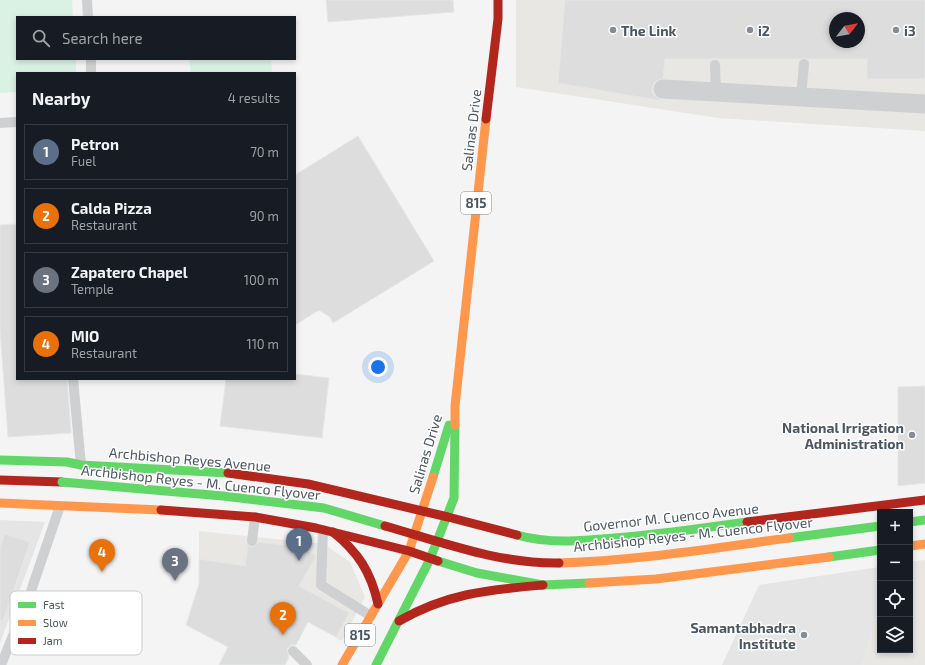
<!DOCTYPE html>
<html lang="en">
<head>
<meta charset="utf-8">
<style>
	:root { --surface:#171b24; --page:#20242c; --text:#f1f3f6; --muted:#9ea1a6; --line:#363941; --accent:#0b8043 }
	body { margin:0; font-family:"Exo 2",sans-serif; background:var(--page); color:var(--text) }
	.controls { position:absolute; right:12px; bottom:12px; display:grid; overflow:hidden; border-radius:0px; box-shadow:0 2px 6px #0003 }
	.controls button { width:36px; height:36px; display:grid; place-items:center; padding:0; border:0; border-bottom:1px solid var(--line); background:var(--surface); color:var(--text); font:20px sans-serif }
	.compass { position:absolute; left:829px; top:12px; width:36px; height:36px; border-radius:50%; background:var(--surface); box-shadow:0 2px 6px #0003; rotate:59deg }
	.you { position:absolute; left:378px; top:367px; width:14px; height:14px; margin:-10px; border:3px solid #fff; border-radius:50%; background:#1a73e8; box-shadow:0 0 0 6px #1a73e833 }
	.badge { display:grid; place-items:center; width:26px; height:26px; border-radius:50%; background:var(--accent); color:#fff; font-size:13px; font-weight:700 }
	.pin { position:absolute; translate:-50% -33px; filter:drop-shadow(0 1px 2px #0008) }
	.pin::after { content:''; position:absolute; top:21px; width:14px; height:12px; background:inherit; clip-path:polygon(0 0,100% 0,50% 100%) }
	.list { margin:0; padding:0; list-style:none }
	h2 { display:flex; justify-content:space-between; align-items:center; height:52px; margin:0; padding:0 16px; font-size:17px }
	h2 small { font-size:13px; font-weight:400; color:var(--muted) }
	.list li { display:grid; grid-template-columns:26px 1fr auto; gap:12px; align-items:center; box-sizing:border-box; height:56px; margin:0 8px 8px; padding:0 8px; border:1px solid var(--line); border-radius:0px }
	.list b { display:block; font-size:15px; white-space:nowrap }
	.list p { margin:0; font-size:13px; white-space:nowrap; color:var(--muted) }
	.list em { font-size:13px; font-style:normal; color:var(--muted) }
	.icon { flex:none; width:22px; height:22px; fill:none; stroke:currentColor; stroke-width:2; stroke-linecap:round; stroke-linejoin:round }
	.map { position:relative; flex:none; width:925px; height:665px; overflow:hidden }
	.search { position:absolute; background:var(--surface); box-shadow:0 2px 6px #0003; left:16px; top:16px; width:280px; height:44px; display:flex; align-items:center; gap:10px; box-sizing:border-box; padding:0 14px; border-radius:0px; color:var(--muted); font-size:15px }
	.panel { position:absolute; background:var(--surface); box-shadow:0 2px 6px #0003; left:16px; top:72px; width:280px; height:308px; border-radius:0px }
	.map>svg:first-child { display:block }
</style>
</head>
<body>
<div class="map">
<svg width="925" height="665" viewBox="0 0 925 665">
	<rect width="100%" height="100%" fill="#f4f4f4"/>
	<g fill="#e8e7e3" fill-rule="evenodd">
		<path d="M516,0H925V131L718,118L516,87ZM835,18H859V42H835Z"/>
		<polygon points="199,531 324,544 350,562 365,597 342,641 285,609 235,591 199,584"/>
		<polygon points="925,560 925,665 862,665 880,604 880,650 910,650 910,562"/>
	</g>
	<g fill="#e6e5e6">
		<polygon points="0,520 45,522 0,643"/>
		<polygon points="880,567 880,604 862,665 722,665 759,585"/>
	</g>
	<g fill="#d9f2e3">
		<polygon points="0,0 72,0 73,17 17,17 17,59 76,59 76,73 17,73 17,92 0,93"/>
		<polygon points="189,59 271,59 272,73 191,73"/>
	</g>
	<g fill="#ddddde" stroke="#e5e6e7" fill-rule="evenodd">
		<polygon points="326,0 453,0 454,12 328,22"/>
		<path d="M565,0H925V79H867V59H808L804,58L800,59H665L663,78L654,83L652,89L653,94L663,101L558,83ZM835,18H859V42H835Z"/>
		<polygon points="358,136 434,261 333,323 330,317 319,310 295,325 295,175"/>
		<polygon points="17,224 17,379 67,379 71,433 8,437 0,330 0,225"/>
		<polygon points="295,374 329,378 322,438 220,426 226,379 295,379"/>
		<polygon points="925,386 925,483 898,486 898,387"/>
		<polygon points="5,534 30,542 3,621 0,621 0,547"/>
		<polygon points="258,542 292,546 294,543 316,556 299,586 349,613 336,637 308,622 296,645 291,645 287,649 289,657 285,665 219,665 228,647 186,625 199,584 199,559 245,566 248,546 254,547"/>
	</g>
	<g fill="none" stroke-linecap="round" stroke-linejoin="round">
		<g stroke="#ced0d2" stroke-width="10">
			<polyline points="87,0 88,17"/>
			<polyline points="715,65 716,92"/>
			<polyline points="91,73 91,59"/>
			<polyline points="801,97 804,64"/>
			<polyline points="0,123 17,122"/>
			<polyline points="73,379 81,465"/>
			<polyline points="323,530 321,585 371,616"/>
			<polyline points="252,541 255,517"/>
			<polyline points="293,651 307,665"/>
			<polyline points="1,665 30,594 60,506"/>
		</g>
		<polyline stroke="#ced0d2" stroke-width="19" points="663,89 925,104"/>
		<g stroke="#63d668" stroke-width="9">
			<polyline points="0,460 67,462 81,465 228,473"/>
			<polyline points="433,477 449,425"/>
			<polyline points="910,522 925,520"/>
			<path d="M517,535C548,544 582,541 614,538C659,535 703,528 747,522"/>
			<polyline points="829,557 880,550"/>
			<polyline points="438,561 477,573 543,585 589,583"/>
			<polyline points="376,665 430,559 454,498 455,425"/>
		</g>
		<g stroke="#ff974d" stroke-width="9">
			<polyline points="455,425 455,406 486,119"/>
			<polyline points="0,503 161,510"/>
			<polyline points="910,546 925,544"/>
			<polyline points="589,583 656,579 829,557"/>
			<polyline points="342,665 409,551 433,477"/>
		</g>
		<g stroke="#b3261e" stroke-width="9">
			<polyline points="486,119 498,19 498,0"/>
			<polyline points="228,473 308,484 448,517 517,535"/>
			<polyline points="0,480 62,482"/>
			<polyline points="161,510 255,517 316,528 409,551 438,561"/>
			<polyline points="747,522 925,500"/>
			<path d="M333,532C358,552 371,572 378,604"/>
			<path d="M399,621C448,593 488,590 543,585"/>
		</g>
		<g stroke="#63d668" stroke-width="9">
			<polyline points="62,482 223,496 324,508 385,526"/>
			<polyline points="789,538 880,526"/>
		</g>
		<path stroke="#ff974d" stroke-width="9" d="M559,563C636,561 713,548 789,538"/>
		<path stroke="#b3261e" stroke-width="9" d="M385,526C442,542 499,564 559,563"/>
	</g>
	<g fill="#868d94" stroke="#fff" stroke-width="1.5">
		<circle cx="613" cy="30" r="4"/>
		<circle cx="750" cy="30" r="4"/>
		<circle cx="896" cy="30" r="4"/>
		<circle cx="912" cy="435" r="4"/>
		<circle cx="804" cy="635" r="4"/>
	</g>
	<g text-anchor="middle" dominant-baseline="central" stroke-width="3" stroke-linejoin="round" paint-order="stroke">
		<g fill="#fff" stroke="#808990" stroke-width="1">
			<rect x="461" y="192" width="30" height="22" rx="3"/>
			<rect x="345" y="624" width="30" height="22" rx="3"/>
		</g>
		<g font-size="13" font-weight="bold" fill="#4a5661">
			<text x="476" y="203">815</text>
			<text x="360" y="635">815</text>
		</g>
		<g font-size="14" font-weight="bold" fill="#4a5661" stroke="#fff" text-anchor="start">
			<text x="621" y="30">The Link</text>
			<text x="758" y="30">i2</text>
			<text x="904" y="30">i3</text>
			<text x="904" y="427" text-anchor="end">National Irrigation<tspan x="904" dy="16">Administration</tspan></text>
			<text x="796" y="627" text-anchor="end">Samantabhadra<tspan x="796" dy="16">Institute</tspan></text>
		</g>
		<g font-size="14" fill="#4a5661" stroke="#fff">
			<text transform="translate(471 130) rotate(-83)">Salinas Drive</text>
			<text transform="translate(425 454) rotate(-73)">Salinas Drive</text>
			<text transform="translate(190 459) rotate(5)">Archbishop Reyes Avenue</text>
			<text transform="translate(201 482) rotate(6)">Archbishop Reyes - M. Cuenco Flyover</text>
			<text transform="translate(671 517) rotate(-6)">Governor M. Cuenco Avenue</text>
			<text transform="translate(693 534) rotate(-6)">Archbishop Reyes - M. Cuenco Flyover</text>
		</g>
	</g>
	<rect x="10" y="591" width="132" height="64" rx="6" fill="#fff" stroke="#c9ccd0" stroke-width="1"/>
	<rect x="18" y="602" width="18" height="6" fill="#63d668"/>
	<rect x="18" y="620" width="18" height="6" fill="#ff974d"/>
	<rect x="18" y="638" width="18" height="6" fill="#b3261e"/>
	<g font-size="11" fill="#4a5661">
		<text x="43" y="609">Fast</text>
		<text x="43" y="627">Slow</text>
		<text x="43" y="645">Jam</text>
	</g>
</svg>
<div class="controls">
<button>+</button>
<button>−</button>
<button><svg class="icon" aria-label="locate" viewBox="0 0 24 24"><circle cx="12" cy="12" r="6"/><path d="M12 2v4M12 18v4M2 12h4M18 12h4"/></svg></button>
<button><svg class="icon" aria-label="layers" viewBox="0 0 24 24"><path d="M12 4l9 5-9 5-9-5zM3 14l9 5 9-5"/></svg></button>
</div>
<svg class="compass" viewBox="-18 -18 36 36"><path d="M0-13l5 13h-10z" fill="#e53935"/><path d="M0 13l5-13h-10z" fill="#9ea1a6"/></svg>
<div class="you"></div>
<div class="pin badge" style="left:299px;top:561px;background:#5c6f8a">1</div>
<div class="pin badge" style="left:283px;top:635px;background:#e8710a">2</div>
<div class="pin badge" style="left:175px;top:581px;background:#6b7280">3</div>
<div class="pin badge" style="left:102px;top:572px;background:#e8710a">4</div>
<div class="search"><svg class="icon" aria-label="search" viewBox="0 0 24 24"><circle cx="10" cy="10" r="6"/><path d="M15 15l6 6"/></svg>Search here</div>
<section class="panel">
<h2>Nearby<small>4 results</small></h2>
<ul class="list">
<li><span class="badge" style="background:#5c6f8a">1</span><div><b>Petron</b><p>Fuel</p></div><em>70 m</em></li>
<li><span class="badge" style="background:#e8710a">2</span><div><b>Calda Pizza</b><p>Restaurant</p></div><em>90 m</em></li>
<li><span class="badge" style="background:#6b7280">3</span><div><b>Zapatero Chapel</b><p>Temple</p></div><em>100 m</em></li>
<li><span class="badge" style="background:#e8710a">4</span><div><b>MIO</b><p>Restaurant</p></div><em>110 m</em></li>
</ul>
</section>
</div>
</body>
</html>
